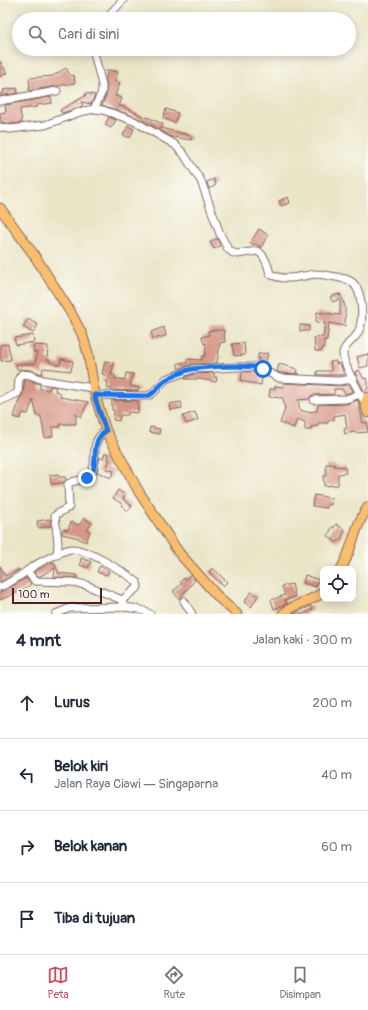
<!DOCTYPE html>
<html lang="id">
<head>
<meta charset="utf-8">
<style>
	:root { --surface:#fff; --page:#f6f6f7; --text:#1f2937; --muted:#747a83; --line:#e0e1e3; --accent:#d1495b }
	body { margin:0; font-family:Pangolin,sans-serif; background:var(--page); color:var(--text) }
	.controls { position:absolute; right:12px; bottom:12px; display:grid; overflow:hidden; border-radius:8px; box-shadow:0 2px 10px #0003 }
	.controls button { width:36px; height:36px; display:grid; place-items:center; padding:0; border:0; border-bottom:1px solid var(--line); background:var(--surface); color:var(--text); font:20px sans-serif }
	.scale { position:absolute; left:12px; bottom:10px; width:90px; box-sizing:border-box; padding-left:4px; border:2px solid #4a1f2b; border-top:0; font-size:11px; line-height:14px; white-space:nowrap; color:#4a1f2b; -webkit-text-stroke:3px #fdfcf7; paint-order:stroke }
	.stop { position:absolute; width:12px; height:12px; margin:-9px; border:3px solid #1a73e8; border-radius:50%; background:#fff }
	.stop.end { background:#1a73e8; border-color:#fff; box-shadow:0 1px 4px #0008 }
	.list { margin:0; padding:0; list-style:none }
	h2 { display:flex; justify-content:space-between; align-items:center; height:52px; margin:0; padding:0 16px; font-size:17px }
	h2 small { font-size:13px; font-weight:400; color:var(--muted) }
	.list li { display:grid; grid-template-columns:26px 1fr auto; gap:12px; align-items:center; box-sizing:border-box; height:72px; padding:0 16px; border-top:1px solid var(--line) }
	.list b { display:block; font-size:15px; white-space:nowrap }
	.list p { margin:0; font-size:13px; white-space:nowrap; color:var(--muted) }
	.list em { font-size:13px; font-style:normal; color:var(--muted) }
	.icon { flex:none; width:22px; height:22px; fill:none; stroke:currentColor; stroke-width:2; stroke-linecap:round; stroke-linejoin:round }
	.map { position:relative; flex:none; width:368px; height:614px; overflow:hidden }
	.search { position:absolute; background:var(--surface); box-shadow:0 2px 10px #0003; left:12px; right:12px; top:12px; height:44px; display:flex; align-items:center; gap:10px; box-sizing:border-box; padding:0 14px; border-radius:22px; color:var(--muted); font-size:15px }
	.sheet { height:340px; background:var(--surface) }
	nav { display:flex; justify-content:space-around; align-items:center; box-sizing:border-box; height:56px; border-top:1px solid var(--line); background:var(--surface); font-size:11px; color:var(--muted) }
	nav a { display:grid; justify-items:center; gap:2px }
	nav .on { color:var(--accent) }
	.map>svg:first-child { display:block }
</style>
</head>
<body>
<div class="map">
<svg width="368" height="614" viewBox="0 0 368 614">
	<rect width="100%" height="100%" fill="#fdfcf7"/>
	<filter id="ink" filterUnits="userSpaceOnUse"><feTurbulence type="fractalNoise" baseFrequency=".025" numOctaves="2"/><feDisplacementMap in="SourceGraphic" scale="8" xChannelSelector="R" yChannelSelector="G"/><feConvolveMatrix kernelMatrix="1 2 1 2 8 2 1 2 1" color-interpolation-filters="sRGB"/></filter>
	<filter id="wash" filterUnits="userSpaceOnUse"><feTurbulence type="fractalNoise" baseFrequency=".012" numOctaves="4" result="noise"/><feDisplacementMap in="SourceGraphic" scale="16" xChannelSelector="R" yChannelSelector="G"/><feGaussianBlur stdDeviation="0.9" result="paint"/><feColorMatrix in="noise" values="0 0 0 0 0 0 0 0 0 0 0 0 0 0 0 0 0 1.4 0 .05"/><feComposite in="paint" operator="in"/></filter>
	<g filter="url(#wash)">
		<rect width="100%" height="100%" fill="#eae5c7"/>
		<g id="blocks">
			<g fill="#d69787">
				<polygon points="0,61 7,73 0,77"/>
				<polygon points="66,68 71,76 74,75 75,83 29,91 29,88 30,88 29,78 53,76"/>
				<polygon points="107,70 118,72 115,82 120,83 115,96 122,98 119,106 126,107 126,108 147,118 147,117 163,124 161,128 189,135 192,140 172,137 136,117 102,105 105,97 106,97 107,85 106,78"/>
				<polygon points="17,88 18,93 0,96 0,94 4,93 3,90"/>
				<polygon points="86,93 95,95 91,104 81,102 83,106 62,113 60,110 85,96"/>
				<polygon points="51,97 52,103 37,105 37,107 20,109 22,123 10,124 1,122 0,113 6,112 5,105"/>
				<polygon points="166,109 178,113 175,123 163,118"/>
				<polygon points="109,117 116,120 111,128 105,125"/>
				<polygon points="128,126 134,129 130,138 123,135"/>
				<polygon points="214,179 216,185 209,189 207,182"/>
				<polygon points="288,197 290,203 281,206 279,201"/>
				<polygon points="259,229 268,235 261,247 255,244 254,245 250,243"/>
				<polygon points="217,238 220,246 214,249 210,242"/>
				<polygon points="339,294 340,296 340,294 345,306 345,326 329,323 327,340 324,340 324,348 322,348 322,351 315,351 314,338 323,337 325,323 316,322 317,312 340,315 340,299 333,302 330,297"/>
				<polygon points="28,319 38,325 33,333 23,327"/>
				<polygon points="300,325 309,326 309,331 300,331"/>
				<polygon points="164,327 166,336 153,339 151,332"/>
				<polygon points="214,330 224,330 225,342 220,343 217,363 193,364 182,368 178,368 178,363 187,363 187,359 202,360 202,356 205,356 206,343 204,344 202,337 209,335 208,331"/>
				<polygon points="33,335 34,342 16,345 14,338"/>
				<polygon points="244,343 245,355 234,356 232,344"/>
				<polygon points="8,344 11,360 1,361 0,345"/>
				<polygon points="34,345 48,346 47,360 50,360 50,363 60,365 61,359 73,361 71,371 43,368 42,374 31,370 17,369 16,364 35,364 37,352 33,352"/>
				<polygon points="268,353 265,365 259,362 258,354"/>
				<polygon points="368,354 368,366 360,368 357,357"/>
				<polygon points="105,361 114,363 111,375 115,375 115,379 125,380 126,373 133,374 130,386 139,388 138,391 112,390 112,389 107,388 108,382 104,381 105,375 102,374"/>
				<polygon points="336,361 336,364 340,363 344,375 317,375 317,371 332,371 330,362"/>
				<polygon points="279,364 297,369 296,374 300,374 280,373 277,371"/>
				<polygon points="359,370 364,379 366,378 368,381 368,389 364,391 355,372"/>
				<polygon points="242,372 257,372 261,374 260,378 262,379 261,385 241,381"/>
				<polygon points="214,373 214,377 217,377 216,382 200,379 185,379 185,377 194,374"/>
				<polygon points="25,379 40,384 40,389 49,390 50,386 56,387 55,391 61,393 60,397 88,402 81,417 76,414 76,424 60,424 60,427 52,427 53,436 45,438 41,417 41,416 37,416 33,400 28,414 23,413 20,419 14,417 20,398 23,394"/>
				<polygon points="284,383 339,386 349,385 353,391 345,394 342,389 334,389 334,394 314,395 311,396 309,399 298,400 300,410 306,412 317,411 318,405 346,404 358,400 363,423 367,422 368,432 355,433 354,432 345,434 344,429 347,428 345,414 334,416 334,420 328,420 328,423 318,423 318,426 311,427 311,430 305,430 305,422 297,419 294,428 280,423 285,409 283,398 269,397 270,389 275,389 275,386 284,387"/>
				<polygon points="112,400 138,401 138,413 128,412 128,415 120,415 119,421 113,420 114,414 114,410 112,410"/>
				<polygon points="181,402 182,408 170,410 169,404"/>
				<polygon points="195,412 198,420 186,424 183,416"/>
				<polygon points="150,427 160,429 159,434 149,432"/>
				<polygon points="105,453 109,454 108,459 110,460 106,469 114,471 111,478 97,472 100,457 103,459"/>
				<polygon points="326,464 334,464 334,466 345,467 346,473 338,474 338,485 324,486 323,476 326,476"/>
				<polygon points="58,474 59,477 65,477 66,480 63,483 51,484 50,475"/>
				<polygon points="118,490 125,495 123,499 132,506 128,511 121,505 122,504 113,498"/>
				<polygon points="314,495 332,498 331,505 327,504 327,508 312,506"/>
				<polygon points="84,518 92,523 87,530 90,531 86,542 79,539 79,538 62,534 63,529 68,530 71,522 79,525"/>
				<polygon points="50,519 51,526 38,528 37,521"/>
				<polygon points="336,524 345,530 340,541 339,540 337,543 328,536 332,527 334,528"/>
				<polygon points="81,558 91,562 88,568 80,565"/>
				<polygon points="53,562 59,573 77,575 77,578 54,577 55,568 40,576 37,576 34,572"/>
				<polygon points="0,566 5,576 19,569 19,570 0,582"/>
				<polygon points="100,566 109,571 107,575 97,572"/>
				<polygon points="213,568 227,582 223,586 209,572"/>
				<polygon points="190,575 195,580 179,599 173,591 182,584 180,582 184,578 186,579"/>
				<polygon points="305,575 319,580 316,587 303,583"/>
				<polygon points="26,578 31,584 23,590 0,600 0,592 11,587"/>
				<polygon points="292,584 295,597 285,600 287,604 274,609 271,600 285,595 282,586"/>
				<polygon points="251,592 258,596 251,607 244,602"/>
				<polygon points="311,606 313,609 304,614 293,614"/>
			</g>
		</g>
	</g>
	<g filter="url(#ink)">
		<use href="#blocks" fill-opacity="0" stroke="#826462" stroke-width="1"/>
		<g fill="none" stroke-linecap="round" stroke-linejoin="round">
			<defs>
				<g id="minor">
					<polyline points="108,19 109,15 123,0"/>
					<polyline points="93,49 102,85 102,92 94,109"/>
					<polyline points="0,101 57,91"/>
					<path d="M0,127L10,129L45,125L80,112L94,109L103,110L134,121L174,144L183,153L201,181L220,234L228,249L233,253L237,254L258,251C266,257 268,266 270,274C285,282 300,276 315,274C321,274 343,278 348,280C364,286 364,321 358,333C354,340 344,345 343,353C342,362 360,394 365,403"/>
					<polyline points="95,395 148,396 153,393 166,379 193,369 239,367 258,367 279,378 339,381 353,379"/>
					<polyline points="314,400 346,399 360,394"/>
					<polyline points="0,401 18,393 19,378 22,374 30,375 43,380 93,388"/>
					<path d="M57,555L58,543L55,516L57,514L69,507L68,484C74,479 88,481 91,475C99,460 88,441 106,431"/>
					<polyline points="27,571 35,581 72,582 86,585 122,600 124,607"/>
					<path d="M0,587C13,582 22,574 34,566C39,563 65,549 71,549C86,548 124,572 137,582L138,587L122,600"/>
					<polyline points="184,601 192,614"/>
					<polyline points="56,614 70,608 124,607 139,609 150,614"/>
				</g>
				<g id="major">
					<polyline points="0,208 34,255 71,313 82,334 88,353 95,395 106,431 139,492 179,553 220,599 237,614"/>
					<polyline points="368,397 365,403 368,413"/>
					<path d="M341,569C353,549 354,526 368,507"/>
					<path d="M283,614C294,603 311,602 323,592"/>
				</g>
			</defs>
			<use href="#minor" stroke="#826462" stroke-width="9"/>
			<use href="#major" stroke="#826462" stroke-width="11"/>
			<use href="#minor" stroke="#fff" stroke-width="7"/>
			<use href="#major" stroke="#f9be6d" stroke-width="9"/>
		</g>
	</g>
	<g fill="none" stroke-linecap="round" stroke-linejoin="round" filter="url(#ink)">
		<path stroke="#1a73e8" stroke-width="5" d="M87,478C102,470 87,442 106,431L94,395L148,396C156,393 159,384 166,380C173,376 184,371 192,369C206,367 251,364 263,369"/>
	</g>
</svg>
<div class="controls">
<button><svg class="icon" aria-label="locate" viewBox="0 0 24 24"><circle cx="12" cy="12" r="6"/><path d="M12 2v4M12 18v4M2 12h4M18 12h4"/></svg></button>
</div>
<div class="scale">100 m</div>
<div class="stop" style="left:263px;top:369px"></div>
<div class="stop end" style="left:87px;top:478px"></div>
<div class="search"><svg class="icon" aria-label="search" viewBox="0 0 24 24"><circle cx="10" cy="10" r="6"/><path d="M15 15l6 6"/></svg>Cari di sini</div>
</div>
<section class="sheet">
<h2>4 mnt<small>Jalan kaki · 300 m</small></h2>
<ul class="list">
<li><svg class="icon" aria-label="ahead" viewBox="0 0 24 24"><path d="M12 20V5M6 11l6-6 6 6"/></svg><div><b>Lurus</b></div><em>200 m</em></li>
<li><svg class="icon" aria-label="left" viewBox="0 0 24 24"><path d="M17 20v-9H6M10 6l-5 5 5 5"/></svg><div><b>Belok kiri</b><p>Jalan Raya Ciawi — Singaparna</p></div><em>40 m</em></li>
<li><svg class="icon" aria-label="right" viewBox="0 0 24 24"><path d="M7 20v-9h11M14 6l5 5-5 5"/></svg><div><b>Belok kanan</b></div><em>60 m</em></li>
<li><svg class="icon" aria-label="arrive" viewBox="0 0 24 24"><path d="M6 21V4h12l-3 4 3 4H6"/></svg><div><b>Tiba di tujuan</b></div></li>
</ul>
</section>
<nav>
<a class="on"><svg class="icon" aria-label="map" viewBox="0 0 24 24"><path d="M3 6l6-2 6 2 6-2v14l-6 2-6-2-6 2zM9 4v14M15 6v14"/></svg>Peta</a>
<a><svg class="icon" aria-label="directions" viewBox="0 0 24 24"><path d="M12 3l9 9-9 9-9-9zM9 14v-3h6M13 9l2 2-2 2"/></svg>Rute</a>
<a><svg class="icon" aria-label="saved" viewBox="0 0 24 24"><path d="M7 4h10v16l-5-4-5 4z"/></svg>Disimpan</a>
</nav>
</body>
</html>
